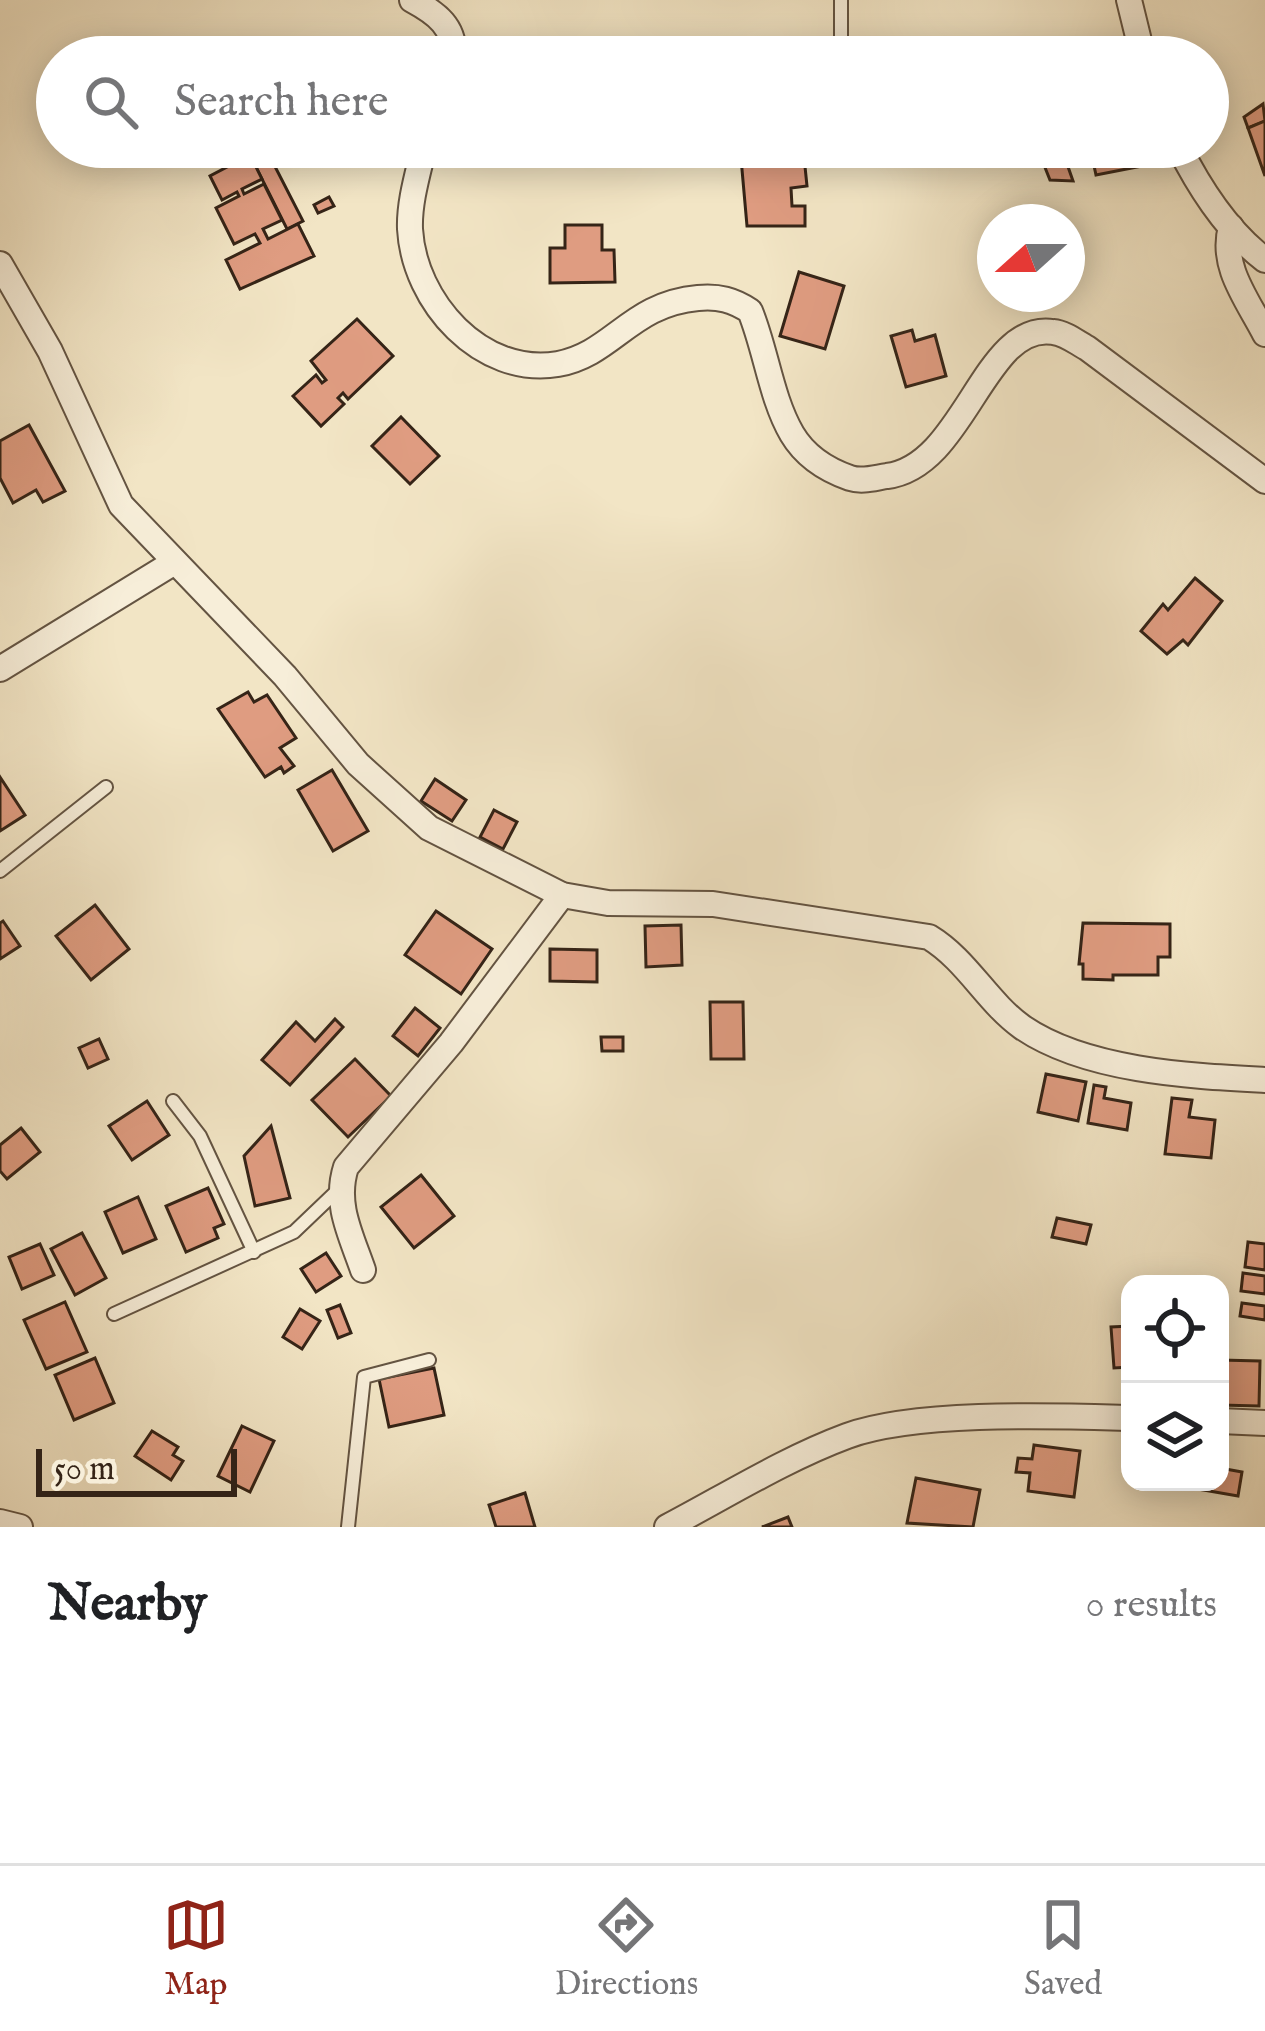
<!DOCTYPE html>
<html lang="en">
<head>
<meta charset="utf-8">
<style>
	:root { --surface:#fff; --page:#f2f2f2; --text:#202124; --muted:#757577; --line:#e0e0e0; --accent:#8f2418 }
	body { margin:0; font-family:"IM FELL English",serif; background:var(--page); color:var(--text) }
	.controls { position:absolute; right:36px; bottom:36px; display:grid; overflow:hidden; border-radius:24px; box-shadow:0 6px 30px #0003 }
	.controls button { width:108px; height:108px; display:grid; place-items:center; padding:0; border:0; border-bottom:3px solid var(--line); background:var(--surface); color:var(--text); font:60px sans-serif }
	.compass { position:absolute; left:977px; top:204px; width:108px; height:108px; border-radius:50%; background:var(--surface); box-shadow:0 6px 30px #0003; rotate:249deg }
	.scale { position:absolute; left:36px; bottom:30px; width:201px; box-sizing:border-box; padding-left:12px; border:6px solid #352417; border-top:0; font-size:33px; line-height:42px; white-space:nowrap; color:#352417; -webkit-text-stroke:9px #f7eed9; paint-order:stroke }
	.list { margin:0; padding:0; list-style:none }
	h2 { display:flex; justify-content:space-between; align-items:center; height:156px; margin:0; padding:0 48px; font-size:51px }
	h2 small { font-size:39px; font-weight:400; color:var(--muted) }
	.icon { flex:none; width:66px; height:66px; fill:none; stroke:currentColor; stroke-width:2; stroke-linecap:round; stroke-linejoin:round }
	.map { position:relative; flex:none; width:1265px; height:1527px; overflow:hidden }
	.search { position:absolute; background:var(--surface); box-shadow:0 6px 30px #0003; left:36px; right:36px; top:36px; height:132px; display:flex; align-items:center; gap:30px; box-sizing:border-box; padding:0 42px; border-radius:66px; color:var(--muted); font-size:45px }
	.sheet { height:336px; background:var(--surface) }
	nav { display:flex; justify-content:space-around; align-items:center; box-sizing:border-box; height:168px; border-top:3px solid var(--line); background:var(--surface); font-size:33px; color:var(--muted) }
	nav a { display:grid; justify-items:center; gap:6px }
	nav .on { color:var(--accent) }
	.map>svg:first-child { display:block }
</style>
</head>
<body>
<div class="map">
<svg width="1265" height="1527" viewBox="0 0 1265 1527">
	<rect width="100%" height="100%" fill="#f2e5c5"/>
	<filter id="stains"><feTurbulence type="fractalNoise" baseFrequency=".00167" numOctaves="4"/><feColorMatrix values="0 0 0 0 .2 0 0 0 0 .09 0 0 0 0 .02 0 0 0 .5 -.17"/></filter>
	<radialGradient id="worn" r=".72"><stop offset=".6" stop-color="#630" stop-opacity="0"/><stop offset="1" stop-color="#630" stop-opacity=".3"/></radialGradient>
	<g fill="#df9c81" stroke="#352417" stroke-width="3">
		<polygon points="1263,104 1265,121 1248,128 1244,117"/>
		<polygon points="1265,121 1265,176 1248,128"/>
		<polygon points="740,147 803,147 807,186 791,188 792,206 805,206 805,226 747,226"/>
		<polygon points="945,147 1002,147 1005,157 976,165 972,152 949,159"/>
		<polygon points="1090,147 1143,147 1147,165 1096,175"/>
		<polygon points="266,149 303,221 287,229 251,157"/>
		<polygon points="250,155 262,179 242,189 244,194 264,184 282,220 263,229 268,239 298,224 314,256 240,289 226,260 260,243 255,234 234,244 216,208 239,196 237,192 222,200 210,176"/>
		<polygon points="1066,161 1073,181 1050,180 1044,165"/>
		<polygon points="329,197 334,206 318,213 314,205"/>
		<polygon points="565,225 602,225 602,250 614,250 615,282 550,283 550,248 565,248"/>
		<polygon points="799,272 844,286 825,349 780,336"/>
		<polygon points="357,319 393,356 348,399 343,393 338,398 344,404 321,426 293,396 316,375 322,383 326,380 311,361"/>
		<polygon points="912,330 915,341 935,335 946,376 906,387 891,336"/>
		<polygon points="401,417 439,456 410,484 372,446"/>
		<polygon points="29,425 65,491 43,502 36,490 13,503 0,478 0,441"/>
		<polygon points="1195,578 1222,601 1188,645 1183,640 1167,654 1141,631 1163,604 1168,610"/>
		<polygon points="248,692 254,702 267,695 296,738 280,748 294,766 284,773 281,767 265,777 218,709"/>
		<polygon points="332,770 368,831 333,851 298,790"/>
		<polygon points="0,777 25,815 0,831"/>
		<polygon points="435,779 466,800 452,821 421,801"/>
		<polygon points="494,810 517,822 503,849 480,837"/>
		<polygon points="95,905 129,949 91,980 56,936"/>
		<polygon points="436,911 492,949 461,994 405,955"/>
		<polygon points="3,921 20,946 0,959 0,923"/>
		<polygon points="1083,923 1170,924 1170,957 1158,957 1158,975 1113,975 1113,980 1083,979 1083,964 1079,964"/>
		<polygon points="681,925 682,965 646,967 645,926"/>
		<polygon points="550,949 597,950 597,982 550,981"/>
		<polygon points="710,1002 743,1002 744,1059 711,1059"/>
		<polygon points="415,1008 440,1028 418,1056 393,1036"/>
		<polygon points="335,1019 343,1027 290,1085 262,1060 296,1022 315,1041"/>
		<polygon points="601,1037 623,1037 623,1051 602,1051"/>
		<polygon points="99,1039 108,1059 88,1068 79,1048"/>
		<polygon points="355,1059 391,1096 348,1137 312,1100"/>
		<polygon points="1046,1074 1086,1082 1078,1121 1038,1112"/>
		<polygon points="1094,1085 1106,1087 1104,1098 1131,1103 1127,1130 1088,1123"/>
		<polygon points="1172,1098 1192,1100 1189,1117 1215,1120 1211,1158 1165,1154"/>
		<polygon points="147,1101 169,1135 132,1160 109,1126"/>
		<polygon points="271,1126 290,1198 255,1206 244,1156"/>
		<polygon points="21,1128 40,1152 7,1179 0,1171 0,1145"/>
		<polygon points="421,1175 454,1216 414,1248 381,1207"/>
		<polygon points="208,1188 224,1224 214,1228 218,1238 186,1252 166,1206"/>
		<polygon points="138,1197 156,1239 123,1253 105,1212"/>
		<polygon points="1057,1218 1091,1225 1086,1244 1052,1237"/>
		<polygon points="82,1233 106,1278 75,1295 51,1249"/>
		<polygon points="1248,1242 1265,1244 1265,1270 1245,1267"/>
		<polygon points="40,1244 54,1275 22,1289 9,1257"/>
		<polygon points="326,1253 341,1276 316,1292 301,1269"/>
		<polygon points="1243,1273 1265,1276 1265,1294 1241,1291"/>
		<polygon points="65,1302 87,1352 46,1369 24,1320"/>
		<polygon points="1242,1303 1265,1306 1265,1320 1240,1316"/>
		<polygon points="340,1305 351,1333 338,1338 327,1310"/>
		<polygon points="300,1309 320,1321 302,1349 283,1337"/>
		<polygon points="1130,1326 1130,1367 1114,1368 1111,1327"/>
		<polygon points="95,1358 114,1403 74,1420 55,1375"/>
		<polygon points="1220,1360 1260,1361 1259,1406 1220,1405"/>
		<polygon points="434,1368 444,1415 389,1427 379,1379"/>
		<polygon points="242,1426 274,1441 250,1492 218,1476"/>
		<polygon points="152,1431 178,1447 173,1455 183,1461 171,1480 135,1456"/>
		<polygon points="1034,1445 1080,1451 1074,1497 1028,1491 1030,1473 1016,1472 1018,1458 1032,1459"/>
		<polygon points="1220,1468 1242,1472 1238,1496 1192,1488 1193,1482 1220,1482"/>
		<polygon points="916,1478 980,1490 973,1527 907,1523"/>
		<polygon points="525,1493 535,1527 496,1527 489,1505"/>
		<polygon points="788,1517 792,1527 762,1527"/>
	</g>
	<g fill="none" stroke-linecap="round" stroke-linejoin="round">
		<defs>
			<g id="lane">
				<polyline points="841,0 841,57"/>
				<polyline points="0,871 106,787"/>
				<polyline points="173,1101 200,1136 254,1252"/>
				<polyline points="114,1314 294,1232 339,1189"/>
				<polyline points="348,1527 364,1377 429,1360"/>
			</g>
			<g id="street">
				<path d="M412,0C436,13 456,27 453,57"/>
				<polyline points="1129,0 1143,57"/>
				<path d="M424,147C418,173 409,202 410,229C414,302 481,377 558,364C613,354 630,304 698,298C719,296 733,300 750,311C766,350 771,398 792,434C805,456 827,470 850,478C862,482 874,478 887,476C965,466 984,321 1053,332C1065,333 1076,342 1087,348L1265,481"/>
				<path d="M1179,147C1200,189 1227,231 1265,260"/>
				<path d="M1231,227C1220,266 1247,299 1265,334"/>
				<path d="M0,264L50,351L121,505L285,676L358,764L429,828L562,895L608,903L713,904L929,937C967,960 987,1002 1022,1027C1086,1071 1190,1076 1265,1080"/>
				<polyline points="0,669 173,563"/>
				<path d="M363,1270C351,1235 334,1204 346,1167L451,1043L562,895"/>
				<polyline points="1220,1421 1265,1423"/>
				<polyline points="0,1522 20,1527"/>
				<path d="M667,1527C726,1496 785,1459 847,1436C916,1411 1054,1416 1130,1418"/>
			</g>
		</defs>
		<use href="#lane" stroke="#645442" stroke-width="16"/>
		<use href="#street" stroke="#645442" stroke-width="28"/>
		<use href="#lane" stroke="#f7eed9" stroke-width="12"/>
		<use href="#street" stroke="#f7eed9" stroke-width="24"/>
	</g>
	<rect width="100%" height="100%" filter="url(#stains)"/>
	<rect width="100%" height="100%" fill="url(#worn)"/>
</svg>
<div class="controls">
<button><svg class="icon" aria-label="locate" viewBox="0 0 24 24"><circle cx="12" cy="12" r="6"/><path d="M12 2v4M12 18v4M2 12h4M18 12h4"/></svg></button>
<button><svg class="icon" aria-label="layers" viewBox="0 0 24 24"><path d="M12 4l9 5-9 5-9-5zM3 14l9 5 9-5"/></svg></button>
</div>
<svg class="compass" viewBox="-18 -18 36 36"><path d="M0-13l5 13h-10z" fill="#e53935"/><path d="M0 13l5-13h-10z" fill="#757577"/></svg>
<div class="scale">50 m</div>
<div class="search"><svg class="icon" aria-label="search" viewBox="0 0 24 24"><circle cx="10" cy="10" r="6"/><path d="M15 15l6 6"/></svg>Search here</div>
</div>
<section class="sheet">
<h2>Nearby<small>0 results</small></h2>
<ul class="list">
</ul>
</section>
<nav>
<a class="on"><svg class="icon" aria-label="map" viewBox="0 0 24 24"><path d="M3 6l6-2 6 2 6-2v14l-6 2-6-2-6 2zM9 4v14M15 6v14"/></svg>Map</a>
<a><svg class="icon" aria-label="directions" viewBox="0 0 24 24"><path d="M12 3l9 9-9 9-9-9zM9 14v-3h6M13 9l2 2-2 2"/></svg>Directions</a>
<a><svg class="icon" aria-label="saved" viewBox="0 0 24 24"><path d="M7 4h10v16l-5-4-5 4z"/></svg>Saved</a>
</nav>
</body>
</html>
